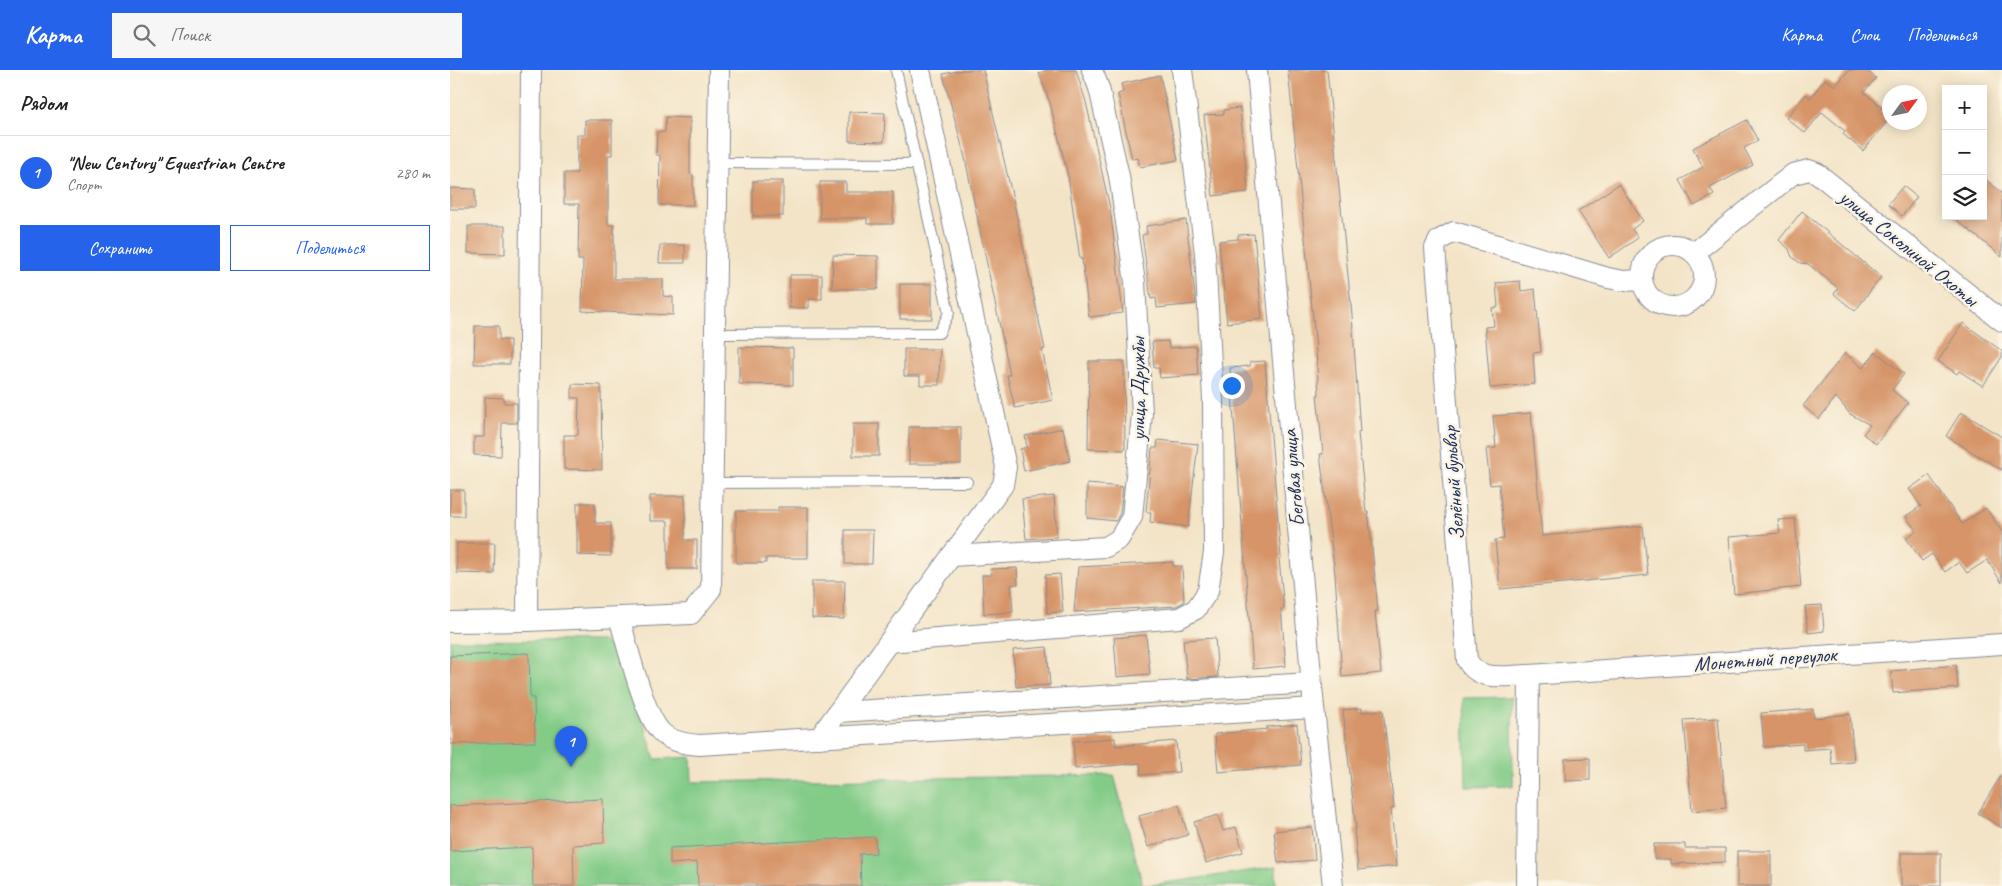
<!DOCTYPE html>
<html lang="ru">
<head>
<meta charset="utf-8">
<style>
	:root { --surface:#fff; --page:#f6f6f6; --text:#202124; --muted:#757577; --line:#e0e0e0; --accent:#2563eb }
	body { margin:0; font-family:Caveat,sans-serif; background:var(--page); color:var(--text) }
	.controls { position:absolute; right:15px; top:15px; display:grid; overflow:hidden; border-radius:0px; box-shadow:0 2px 12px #0003 }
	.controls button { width:45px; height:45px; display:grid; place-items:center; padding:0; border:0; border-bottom:1px solid var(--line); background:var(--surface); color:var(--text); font:25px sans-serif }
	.compass { position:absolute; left:1432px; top:15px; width:45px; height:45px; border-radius:50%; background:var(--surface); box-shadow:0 2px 12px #0003; rotate:57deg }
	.you { position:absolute; left:781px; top:315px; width:18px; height:18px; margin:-12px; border:4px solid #fff; border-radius:50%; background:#1a73e8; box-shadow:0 0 0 8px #1a73e833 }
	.badge { display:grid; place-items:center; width:32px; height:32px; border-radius:50%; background:var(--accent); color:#fff; font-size:16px; font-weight:700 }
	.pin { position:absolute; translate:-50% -41px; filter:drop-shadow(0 1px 2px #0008) }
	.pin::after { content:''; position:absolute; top:26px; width:18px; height:15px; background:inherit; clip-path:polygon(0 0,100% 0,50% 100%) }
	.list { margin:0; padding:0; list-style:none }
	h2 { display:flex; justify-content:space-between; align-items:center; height:65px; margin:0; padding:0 20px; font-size:21px }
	h2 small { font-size:16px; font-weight:400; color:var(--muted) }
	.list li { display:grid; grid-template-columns:32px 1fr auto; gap:15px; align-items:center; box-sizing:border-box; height:75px; padding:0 20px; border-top:1px solid var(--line) }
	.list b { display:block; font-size:19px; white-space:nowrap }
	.list p { margin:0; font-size:16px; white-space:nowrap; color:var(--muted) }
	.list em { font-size:16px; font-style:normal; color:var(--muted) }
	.actions { display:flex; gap:10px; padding:15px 20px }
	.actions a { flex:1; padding:11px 0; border:1px solid var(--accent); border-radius:0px; text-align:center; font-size:18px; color:var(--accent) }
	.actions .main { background:var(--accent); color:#fff }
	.icon { flex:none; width:28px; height:28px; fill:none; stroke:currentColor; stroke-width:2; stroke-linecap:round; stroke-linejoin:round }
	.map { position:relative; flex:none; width:1552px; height:816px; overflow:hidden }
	header { display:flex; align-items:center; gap:30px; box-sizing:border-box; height:70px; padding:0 25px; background:var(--accent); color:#fff }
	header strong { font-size:24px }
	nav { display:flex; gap:28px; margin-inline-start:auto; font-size:18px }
	.search { width:350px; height:45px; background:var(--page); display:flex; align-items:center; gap:12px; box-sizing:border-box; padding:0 18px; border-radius:0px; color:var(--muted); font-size:19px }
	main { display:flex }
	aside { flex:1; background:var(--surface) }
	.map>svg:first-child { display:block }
</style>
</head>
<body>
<header>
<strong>Карта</strong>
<div class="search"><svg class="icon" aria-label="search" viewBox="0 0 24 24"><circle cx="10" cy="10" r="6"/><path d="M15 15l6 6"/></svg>Поиск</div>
<nav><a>Карта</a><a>Слои</a><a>Поделиться</a></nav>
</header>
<main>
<aside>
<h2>Рядом<small></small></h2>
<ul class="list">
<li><span class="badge">1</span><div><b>&quot;New Century&quot; Equestrian Centre</b><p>Спорт</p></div><em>280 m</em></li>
</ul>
<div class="actions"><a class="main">Сохранить</a><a>Поделиться</a></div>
</aside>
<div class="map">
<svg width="1552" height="816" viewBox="0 0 1552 816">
	<rect width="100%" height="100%" fill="#fcf5e5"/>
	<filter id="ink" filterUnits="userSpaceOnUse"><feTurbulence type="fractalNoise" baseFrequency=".02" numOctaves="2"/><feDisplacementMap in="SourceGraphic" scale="10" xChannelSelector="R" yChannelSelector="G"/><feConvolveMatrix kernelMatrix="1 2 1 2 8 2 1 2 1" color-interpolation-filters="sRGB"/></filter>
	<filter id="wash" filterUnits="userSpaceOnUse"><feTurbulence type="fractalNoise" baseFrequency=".0096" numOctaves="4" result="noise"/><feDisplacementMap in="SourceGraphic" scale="20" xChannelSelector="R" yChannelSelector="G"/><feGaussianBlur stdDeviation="1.12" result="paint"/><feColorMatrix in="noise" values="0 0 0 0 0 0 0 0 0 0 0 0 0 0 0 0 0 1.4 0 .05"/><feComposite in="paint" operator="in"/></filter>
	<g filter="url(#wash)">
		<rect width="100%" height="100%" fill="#f3e4c7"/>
		<g fill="#83cc88" stroke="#4f7e73">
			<polygon points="0,570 151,571 173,585 205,689 241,687 242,712 664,705 693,816 0,816"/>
			<polygon points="1062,627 1063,716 1016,717 1014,628"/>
			<polygon points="826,797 826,816 694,816"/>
		</g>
		<g id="blocks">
			<g fill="#d69468">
				<polygon points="512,0 533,0 563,129 595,279 592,280 603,330 565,338 557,305 560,305 515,88 493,4"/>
				<polygon points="597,0 626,0 636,32 660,138 673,243 639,247 632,189 630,189 618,106 600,33 589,3"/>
				<polygon points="838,0 877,0 902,245 910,362 908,363 916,442 918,441 922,478 928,541 925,541 931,603 892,607 885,504 870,384 873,384 867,325 869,325 865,268"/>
				<polygon points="1399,0 1416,0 1426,8 1414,22 1440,44 1440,48 1413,81 1393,64 1395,61 1372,42 1355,63 1336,48 1356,24 1360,28 1375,9 1385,16"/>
				<polygon points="710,5 728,90 690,97 688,88 682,89 668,24 673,22 671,14"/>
				<polygon points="790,38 798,122 763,126 754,45 774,44 774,40"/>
				<polygon points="399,42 435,43 434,72 399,71"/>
				<polygon points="216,47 240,48 240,104 243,105 243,135 209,135 210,85 206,85 207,62 215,62"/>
				<polygon points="135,50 162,50 162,85 158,85 158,155 164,155 164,207 165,209 213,209 213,226 223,227 223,245 132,241 133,190 128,190 129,134 114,134 114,103 127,103 127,65 135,65"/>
				<polygon points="1297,50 1308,71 1294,78 1303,95 1260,118 1264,125 1244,136 1230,110 1253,97 1243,78"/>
				<polygon points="1533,107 1552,123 1552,187 1502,146 1533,146"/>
				<rect x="303" y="111" width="30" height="35"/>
				<polygon points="370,112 396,112 396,122 443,122 443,154 417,154 417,148 370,148"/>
				<polygon points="1169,114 1193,151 1182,159 1188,168 1159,188 1128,141"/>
				<polygon points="1453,116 1467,127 1452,146 1438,134"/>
				<polygon points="0,118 25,119 25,139 0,139"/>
				<polygon points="1352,141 1431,207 1405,241 1384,224 1388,218 1358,194 1350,193 1342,187 1339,179 1329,170"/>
				<polygon points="736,150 746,234 707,238 706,228 701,229 692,165 697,164 696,156"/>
				<polygon points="18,156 55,156 55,184 18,183"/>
				<polygon points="804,164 812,249 777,253 769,171 788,169 788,165"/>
				<polygon points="210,175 235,175 235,193 209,193"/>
				<polygon points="383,185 428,186 428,219 382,219"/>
				<polygon points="340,205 372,205 372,229 359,229 359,238 339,238"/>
				<polygon points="1070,211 1071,221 1085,219 1091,282 1083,283 1085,314 1040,318 1035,257 1044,256 1042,238 1048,237 1046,213"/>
				<rect x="450" y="214" width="32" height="35"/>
				<polygon points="1513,253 1552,281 1552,287 1533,316 1509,301 1507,304 1488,291"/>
				<polygon points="25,256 49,256 49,270 60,270 60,294 24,294"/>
				<polygon points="718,271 719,278 746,276 748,305 710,308 709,298 704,298 702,272"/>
				<polygon points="289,277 343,278 343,315 289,314"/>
				<polygon points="454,279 490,279 489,315 470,315 470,306 454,306"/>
				<polygon points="1426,282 1454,304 1442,320 1458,333 1426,374 1413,364 1420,355 1400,344 1386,327 1369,349 1353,336 1395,283 1413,298"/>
				<polygon points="639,291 674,291 675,380 638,379"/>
				<polygon points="815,291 831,488 829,489 834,539 831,539 836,596 803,599 780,298 800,296 800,292"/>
				<polygon points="122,314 151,315 152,400 114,399 114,365 128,365 129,328 122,328"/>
				<polygon points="35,327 54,328 54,333 67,333 67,353 52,353 51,386 24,385 24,367 34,367"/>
				<polygon points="1511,342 1552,367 1552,400 1496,366"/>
				<polygon points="1081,343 1092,466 1193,456 1198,505 1050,519 1045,470 1054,469 1049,414 1040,415 1036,379 1046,378 1043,346"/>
				<rect x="403" y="354" width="26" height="32"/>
				<rect x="459" y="357" width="52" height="37"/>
				<polygon points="613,358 620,391 574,401 570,379 577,377 575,366"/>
				<polygon points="708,370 748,374 738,457 700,452 701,442 696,442 702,378 707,378"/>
				<polygon points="1479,405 1512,454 1536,438 1552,462 1552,513 1537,490 1517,503 1509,492 1495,502 1482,484 1472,491 1456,468 1466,461 1456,446 1471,436 1459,419"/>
				<polygon points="637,414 673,417 670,443 666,451 637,448"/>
				<rect x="0" y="420" width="14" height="26"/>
				<polygon points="200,426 235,426 235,470 247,470 247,499 218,499 218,451 200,451"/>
				<polygon points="604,426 607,467 576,469 572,429"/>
				<polygon points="127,433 145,433 145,453 161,453 161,486 127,485"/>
				<polygon points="328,437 358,437 358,488 316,488 316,493 286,493 286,441 328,441"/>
				<polygon points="1345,449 1351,517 1284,524 1279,467 1330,463 1328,450"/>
				<polygon points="395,460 423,460 422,494 395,494"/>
				<polygon points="7,473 45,473 44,504 7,503"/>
				<polygon points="723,492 723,496 732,496 734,532 726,536 624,542 628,497"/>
				<polygon points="567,498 568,514 561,515 563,542 534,544 532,505 542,505 541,499"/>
				<polygon points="610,504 613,542 597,543 595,505"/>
				<polygon points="362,511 395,511 394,549 362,548"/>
				<polygon points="1372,535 1374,561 1358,563 1355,536"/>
				<polygon points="696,565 700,604 667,607 664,568"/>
				<polygon points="765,568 768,607 737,609 733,570"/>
				<polygon points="597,577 600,615 566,617 563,580"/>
				<polygon points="79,583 80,628 84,628 85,672 0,674 0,586"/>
				<polygon points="1506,595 1508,618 1443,623 1441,601"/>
				<polygon points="912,638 912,642 933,640 944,738 941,739 947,796 908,800 904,759 906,759 893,640"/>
				<polygon points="1363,639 1364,648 1400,644 1404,692 1382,694 1380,678 1353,680 1353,674 1314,677 1311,643"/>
				<polygon points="1268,648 1276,738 1242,741 1234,650"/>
				<polygon points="847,654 851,695 768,702 765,664 817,659 816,657"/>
				<polygon points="665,668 666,676 726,671 729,702 691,705 690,693 625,699 623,671"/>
				<polygon points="1140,688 1140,710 1115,711 1115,689"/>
				<polygon points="1552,704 1552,758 1528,743"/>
				<polygon points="153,729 154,773 123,775 124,816 83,816 82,777 0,781 0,736"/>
				<polygon points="729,735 738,765 698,777 689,746"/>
				<polygon points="768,745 773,761 786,757 793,782 756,793 744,752"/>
				<polygon points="862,757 865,790 828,793 824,761"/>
				<polygon points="425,767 426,783 410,784 411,816 248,816 247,792 220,794 220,778"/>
				<polygon points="1204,774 1235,774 1235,778 1275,778 1275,792 1221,794 1221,789 1204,789"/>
				<rect x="1287" y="781" width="34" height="35"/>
				<rect x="1451" y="783" width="40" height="33"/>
			</g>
		</g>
	</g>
	<g filter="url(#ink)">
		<use href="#blocks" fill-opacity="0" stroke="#878a92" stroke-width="1"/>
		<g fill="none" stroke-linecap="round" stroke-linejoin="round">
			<defs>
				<g id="lane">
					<polyline points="267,93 467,94"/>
					<polyline points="265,264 489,263 499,243 446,0"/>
					<polyline points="263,413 517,412"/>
				</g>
				<g id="street">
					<polyline points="807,0 864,638 883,816"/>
					<circle cx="1223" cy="206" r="31"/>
					<polyline points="1244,183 1343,104 1359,100 1367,103 1552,251"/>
					<polyline points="501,486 656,477 669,469 682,447 692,344 685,212 669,106 649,18 642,0"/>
					<path d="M169,547C177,574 193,642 210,661C220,672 236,674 249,675L864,638"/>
					<polyline points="77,551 81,0"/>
					<polyline points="0,552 77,551 241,544 261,519 269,0"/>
					<polyline points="439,572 729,548 746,539 758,521 764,482 763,330 755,183 732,0"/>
					<polyline points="1079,605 1552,574"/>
					<polyline points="388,642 861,613"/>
					<polyline points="369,668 553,415 556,397 470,0"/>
					<path d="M1077,816L1079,605C1056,605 1029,613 1017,590L985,178L989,170L1004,162L1158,208L1174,211L1192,210"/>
				</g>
			</defs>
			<use href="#lane" stroke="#878a92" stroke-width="12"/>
			<use href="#street" stroke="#878a92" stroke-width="22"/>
			<use href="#lane" stroke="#fff" stroke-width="10"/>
			<use href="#street" stroke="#fff" stroke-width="20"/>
		</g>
	</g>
	<g text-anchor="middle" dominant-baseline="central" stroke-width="5" stroke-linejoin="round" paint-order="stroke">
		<g font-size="21" fill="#1b2f5e" stroke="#fcf5e5">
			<text transform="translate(1459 178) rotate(39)">улица Соколиной Охоты</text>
			<text transform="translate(688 319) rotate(-90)">улица Дружбы</text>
			<text transform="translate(843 408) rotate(-95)">Беговая улица</text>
			<text transform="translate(1003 413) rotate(-94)">Зелёный бульвар</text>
			<text transform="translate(1315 589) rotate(-4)">Монетный переулок</text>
		</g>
	</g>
</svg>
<div class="controls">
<button>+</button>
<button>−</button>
<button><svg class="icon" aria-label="layers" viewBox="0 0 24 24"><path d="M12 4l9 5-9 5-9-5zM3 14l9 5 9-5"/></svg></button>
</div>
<svg class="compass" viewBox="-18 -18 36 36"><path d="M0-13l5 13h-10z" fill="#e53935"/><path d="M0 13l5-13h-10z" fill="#757577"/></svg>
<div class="you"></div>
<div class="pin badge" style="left:121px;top:697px">1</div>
</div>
</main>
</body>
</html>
